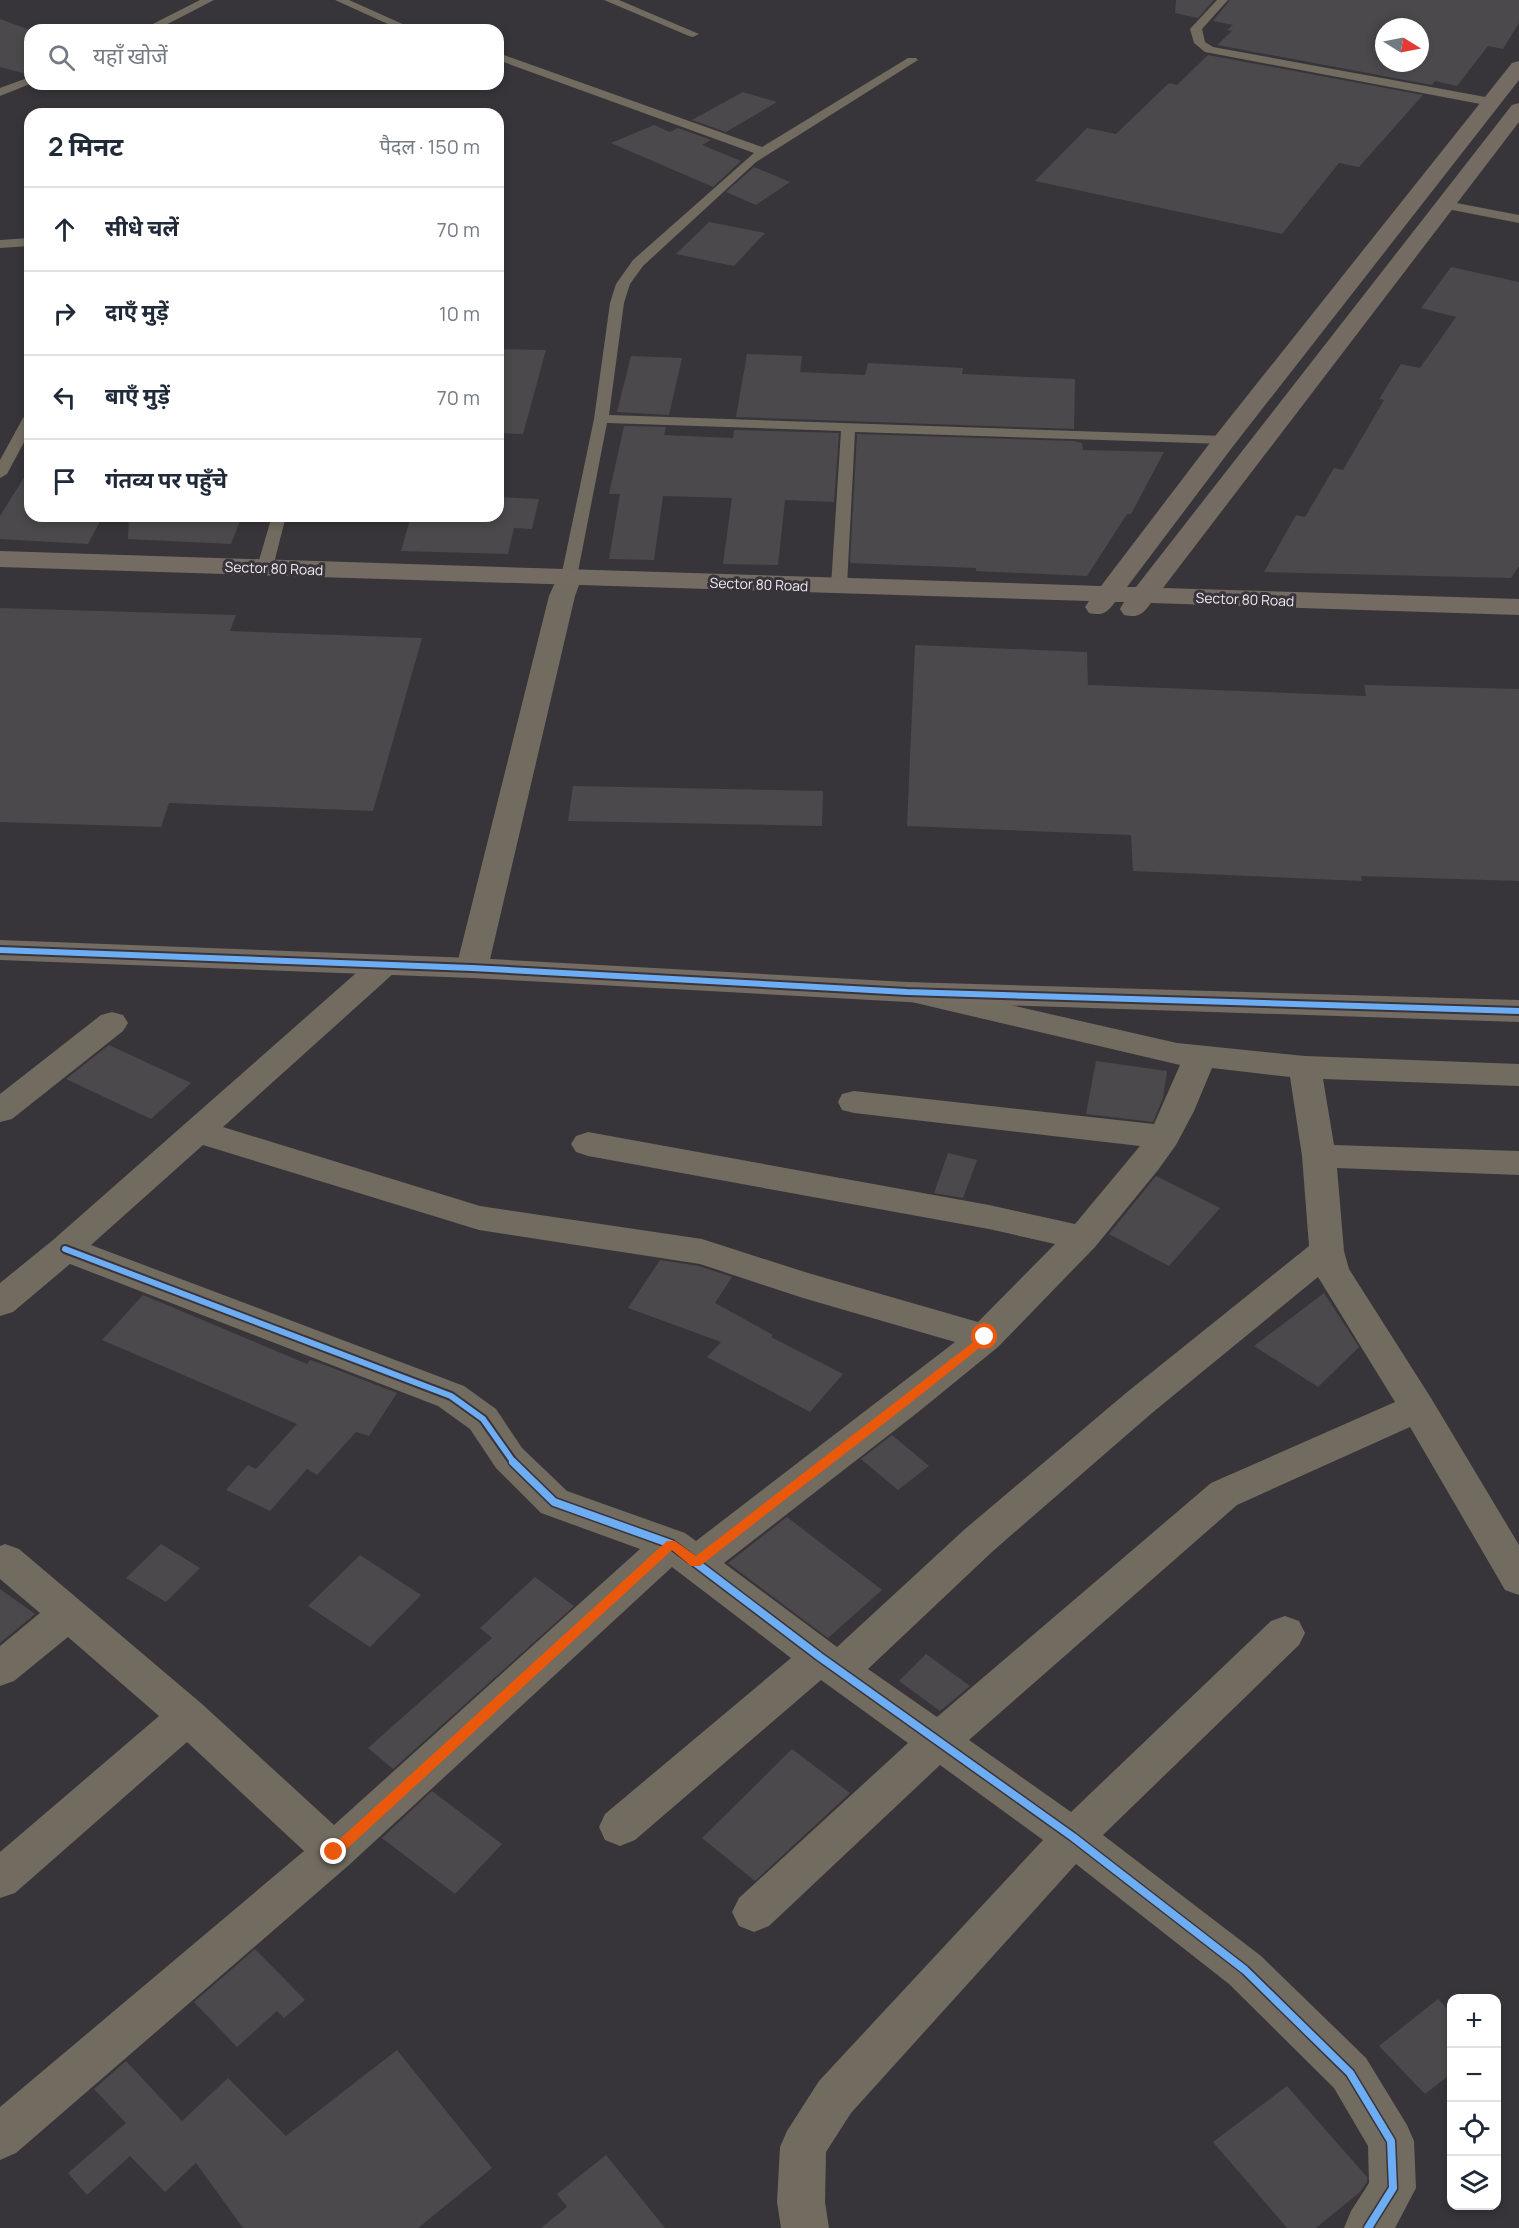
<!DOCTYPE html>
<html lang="hi">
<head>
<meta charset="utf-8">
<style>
	:root { --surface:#fff; --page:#f6f6f7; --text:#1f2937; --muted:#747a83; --line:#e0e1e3 }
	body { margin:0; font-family:Manrope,"Noto Sans Devanagari",sans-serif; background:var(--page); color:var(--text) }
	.controls { position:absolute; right:18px; bottom:18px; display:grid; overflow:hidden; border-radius:12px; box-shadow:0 3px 9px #0003 }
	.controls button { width:54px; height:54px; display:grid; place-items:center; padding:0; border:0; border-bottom:2px solid var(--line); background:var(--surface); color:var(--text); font:30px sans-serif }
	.compass { position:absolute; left:1375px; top:18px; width:54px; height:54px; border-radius:50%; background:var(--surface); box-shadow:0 3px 9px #0003; rotate:100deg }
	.stop { position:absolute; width:18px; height:18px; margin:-14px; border:4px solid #ea580c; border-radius:50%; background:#fff }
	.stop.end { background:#ea580c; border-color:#fff; box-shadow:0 2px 6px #0008 }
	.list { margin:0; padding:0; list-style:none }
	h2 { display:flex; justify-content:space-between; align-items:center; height:78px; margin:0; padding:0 24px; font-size:26px }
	h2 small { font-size:20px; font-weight:400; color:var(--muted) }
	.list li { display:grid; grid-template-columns:39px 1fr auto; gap:18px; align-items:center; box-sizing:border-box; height:84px; padding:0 24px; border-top:2px solid var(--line) }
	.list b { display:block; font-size:22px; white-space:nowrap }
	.list em { font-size:20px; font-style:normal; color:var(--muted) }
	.icon { flex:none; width:33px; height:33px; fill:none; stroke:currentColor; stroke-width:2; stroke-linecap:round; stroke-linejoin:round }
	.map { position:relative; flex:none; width:1519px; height:2228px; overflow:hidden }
	.search { position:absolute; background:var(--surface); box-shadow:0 3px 9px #0003; left:24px; top:24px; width:480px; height:66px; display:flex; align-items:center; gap:15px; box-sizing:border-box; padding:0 21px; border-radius:18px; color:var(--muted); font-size:22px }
	.panel { position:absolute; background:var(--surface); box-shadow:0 3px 9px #0003; left:24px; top:108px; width:480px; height:414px; border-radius:18px }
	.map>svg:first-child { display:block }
</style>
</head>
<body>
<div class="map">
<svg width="1519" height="2228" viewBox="0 0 1519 2228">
	<rect width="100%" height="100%" fill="#38353a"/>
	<g fill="#4b494c" fill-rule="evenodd">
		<polygon points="1176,0 1214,0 1198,18 1175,13"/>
		<path d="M1230,0H1519V23L1503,49L1488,46L1457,86L1435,81L1432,85L1217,45L1232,31L1227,30L1233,25L1213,21ZM1384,27H1420V63H1384Z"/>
		<polygon points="0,19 30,30 30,75 0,67"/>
		<polygon points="1208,55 1423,95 1359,167 1339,163 1282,234 1035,181 1087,128 1116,134 1169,83 1177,85"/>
		<polygon points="743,92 777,102 726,132 692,120"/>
		<polygon points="654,125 670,132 678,128 711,140 702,145 741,161 713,187 611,143"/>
		<polygon points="754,167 790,182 756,205 726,192"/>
		<polygon points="709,222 765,233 734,266 676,254"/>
		<polygon points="1451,267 1519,282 1519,566 1511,578 1264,572 1296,515 1305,517 1334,468 1343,470 1384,400 1379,399 1401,364 1420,368 1456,317 1421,308"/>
		<polygon points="498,349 546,350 523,434 498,433"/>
		<polygon points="747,354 802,356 800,372 865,375 868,363 963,368 962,374 1075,379 1074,429 736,417"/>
		<polygon points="631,356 682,358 669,415 617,412"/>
		<polygon points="624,426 666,427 664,435 733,438 734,430 839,433 834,502 785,500 778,565 723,564 732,498 663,496 654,560 609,559 620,494 609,494"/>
		<polygon points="857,434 1074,441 1082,443 1083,450 1164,452 1131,514 1127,514 1087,576 976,571 976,568 850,563"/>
		<polygon points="30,468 30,516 103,516 88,544 0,539 0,516"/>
		<polygon points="498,497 539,499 532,529 514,528 508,554 401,551 411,516 498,516"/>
		<polygon points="129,516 242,516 231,544 128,539"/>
		<polygon points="0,608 236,615 230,631 422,638 373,811 169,803 161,827 0,822"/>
		<polygon points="915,645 1087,652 1088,685 1366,696 1364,685 1519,689 1519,881 1361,876 1362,881 1133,871 1131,835 907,826"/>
		<polygon points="573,786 823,791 822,826 568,821"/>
		<polygon points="109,1045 191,1083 151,1119 66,1079"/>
		<polygon points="1096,1061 1167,1071 1163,1098 1153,1122 1086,1114"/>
		<polygon points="948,1153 977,1160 963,1198 934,1193"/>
		<polygon points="1156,1176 1220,1208 1169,1266 1109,1234"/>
		<polygon points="660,1260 699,1266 732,1277 715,1303 773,1335 771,1337 843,1374 810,1412 707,1357 721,1342 628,1308"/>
		<polygon points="1324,1293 1359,1347 1318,1387 1254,1346"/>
		<polygon points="143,1295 307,1364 310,1360 322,1364 397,1393 369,1436 356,1432 317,1475 307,1469 270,1511 226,1490 248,1465 256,1469 297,1424 102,1340"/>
		<polygon points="892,1435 929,1466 898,1490 861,1459"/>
		<polygon points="787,1517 882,1590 828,1638 728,1563"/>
		<polygon points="161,1544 200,1568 166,1602 126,1578"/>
		<polygon points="360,1555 421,1595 370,1647 308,1606"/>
		<polygon points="535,1577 574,1606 393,1769 368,1748 492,1638 480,1628"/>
		<polygon points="0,1589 35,1614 0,1643"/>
		<polygon points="926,1654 970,1686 940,1711 899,1681"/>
		<polygon points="792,1749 850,1793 755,1881 702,1838"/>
		<polygon points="432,1791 502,1844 455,1894 382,1838"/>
		<polygon points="255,1949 305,2000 284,2018 277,2011 237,2047 194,2002"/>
		<polygon points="1438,1999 1452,2014 1452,2073 1425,2094 1379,2046"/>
		<polygon points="397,2050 492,2168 418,2228 243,2228 196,2163 165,2192 130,2156 87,2195 68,2173 126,2123 94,2089 126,2061 182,2121 228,2078 286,2136"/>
		<polygon points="1287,2086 1367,2177 1367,2182 1360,2192 1316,2228 1287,2228 1213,2142"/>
		<polygon points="606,2155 665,2228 541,2228 567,2207 557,2194"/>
	</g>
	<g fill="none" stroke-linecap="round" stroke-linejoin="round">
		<g fill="#716b60" fill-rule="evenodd">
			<polygon points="200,0 214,0 156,30 141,30"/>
			<polygon points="335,0 349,0 416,30 401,30"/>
			<polygon points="604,0 619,0 699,34 693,37 689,36"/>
			<polygon points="1217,0 1228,0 1202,29 1205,42 1213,47 1491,98 1497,102 1491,106 1205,52 1194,43 1190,29"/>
			<polygon points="498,53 762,147 908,58 916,58 918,60 756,162 643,266 630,284 624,303 609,415 1225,436 1232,440 1225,444 855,432 847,586 839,591 831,586 841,431 607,423 577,577 569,582 564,580 561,577 594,419 610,303 616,284 633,260 754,153 498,60"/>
			<polygon points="30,77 30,84 0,96 0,88"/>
			<polygon points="1446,201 1519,215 1519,223 1442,208 1440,205 1442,202"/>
			<polygon points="30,238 30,246 0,248 0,240"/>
			<polygon points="30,414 30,431 7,474 0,478 0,460 23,418"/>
			<polygon points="272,516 286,516 273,567 265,572 257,567"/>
		</g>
		<g fill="#716b60" fill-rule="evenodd">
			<polygon points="569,569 578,571 582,577 575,596 488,968 483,975 472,978 461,975 456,968 549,596 560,571"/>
			<path d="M383,956L394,959L399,966L394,973L223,1127L480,1206L702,1239L808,1273L978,1322L1055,1244L989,1229L588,1156L576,1152L571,1144L576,1136L588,1132L989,1205L1075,1224L1140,1146L854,1113L842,1110L838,1102L842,1094L854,1091L1154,1124L1180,1065L903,1000L898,993L903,986L914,983L1177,1043L1305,1056L1519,1064V1086L1323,1079L1334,1145L1519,1151V1175L1337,1168L1344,1251L1349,1269L1431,1398L1519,1545V1595L1505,1590L1410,1427L1237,1505L969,1740L1071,1812L1271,1621L1285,1616L1299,1621L1305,1633L1299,1645L1103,1835L1261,1956L1366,2058L1407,2125L1414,2141L1416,2188L1395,2228H1344L1351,2211L1369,2183L1368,2146L1334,2088L1229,1984L1076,1864L851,2113L826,2152L825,2202L829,2228H781L777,2202L780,2147L787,2131L819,2081L1043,1840L940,1765L769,1926L754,1932L739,1926L732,1912L739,1898L908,1743L821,1680L635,1840L620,1846L605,1840L599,1827L605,1814L791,1658L672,1567L349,1865L16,2153L0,2160V2107L304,1851L187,1742L15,1893L0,1898V1852L159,1716L68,1637L14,1681L0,1686V1646L40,1613L0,1579V1546L5,1544L19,1549L202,1704L334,1825L640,1549L541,1513L496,1468L470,1429L438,1406L70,1264L13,1312L0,1316V1283L53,1240L372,959ZM1212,1068L1290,1077L1302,1156L1309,1246L1126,1393L965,1529L837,1647L724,1563L917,1413L998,1347L1095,1247L1158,1170L1176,1145L1194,1111ZM203,1145L479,1230L700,1264L803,1298L955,1342L696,1541L685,1533L567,1491L522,1448L496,1409L464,1386L91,1245ZM1318,1277L1395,1402L1211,1483L937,1717L868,1669L993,1551L1152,1413Z"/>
			<polygon points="112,1012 123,1015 128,1023 123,1031 12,1119 0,1122 0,1094 101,1015"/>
		</g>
		<g fill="#746c62" fill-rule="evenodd">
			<path d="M1519,61V80L1234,445L1127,587H1136L1512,105L1519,103V122L1163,588L1519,599V615L1151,603C1142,615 1138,618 1124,615L1120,609L1124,602H1115C1107,613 1102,616 1089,613L1085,607L1089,601L0,567V551L1101,586L1216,435L1512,63Z"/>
			<polygon points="0,940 472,958 907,982 1519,1000 1519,1022 907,1002 472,978 0,960"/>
		</g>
		<defs>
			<g id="cycleway-far1">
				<polyline points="0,950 472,968 907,992 1519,1011"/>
				<polyline points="65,1249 451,1396 483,1419 514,1463"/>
			</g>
			<polyline id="cycleway" points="513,1462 554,1502 671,1544 820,1657 1073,1837 1245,1970 1350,2073 1391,2141 1393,2188 1368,2228"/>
		</defs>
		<use href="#cycleway-far1" stroke="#39343b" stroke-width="10"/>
		<use href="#cycleway" stroke="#39343b" stroke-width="11"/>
		<use href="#cycleway-far1" stroke="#6dadf4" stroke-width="6"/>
		<use href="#cycleway" stroke="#6dadf4" stroke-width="8"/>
	</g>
	<path fill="#ea580c" d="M985,1333L989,1334V1340C894,1418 796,1490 700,1566H691L672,1550L339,1856H330L328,1852L330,1848L667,1541H675L696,1556Z"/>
	<g text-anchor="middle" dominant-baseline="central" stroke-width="6" stroke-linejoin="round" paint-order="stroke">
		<g font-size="14" fill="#efecf0" stroke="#39343b">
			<text transform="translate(274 568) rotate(2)">Sector 80 Road</text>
			<text transform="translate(759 584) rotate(2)">Sector 80 Road</text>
			<text transform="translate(1245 599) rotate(2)">Sector 80 Road</text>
		</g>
	</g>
</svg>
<div class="controls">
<button>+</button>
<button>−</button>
<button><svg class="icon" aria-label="locate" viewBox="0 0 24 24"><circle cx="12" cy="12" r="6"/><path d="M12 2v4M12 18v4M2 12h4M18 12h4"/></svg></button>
<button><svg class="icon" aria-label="layers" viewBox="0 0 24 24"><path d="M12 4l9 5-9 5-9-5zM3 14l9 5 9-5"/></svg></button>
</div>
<svg class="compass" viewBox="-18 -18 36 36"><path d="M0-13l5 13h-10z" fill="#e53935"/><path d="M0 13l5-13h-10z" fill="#747a83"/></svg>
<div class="stop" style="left:985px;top:1337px"></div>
<div class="stop end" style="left:334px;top:1852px"></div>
<div class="search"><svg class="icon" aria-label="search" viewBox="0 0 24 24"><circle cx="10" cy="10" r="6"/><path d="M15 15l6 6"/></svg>यहाँ खोजें</div>
<section class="panel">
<h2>2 मिनट<small>पैदल · 150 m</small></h2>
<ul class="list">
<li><svg class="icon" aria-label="ahead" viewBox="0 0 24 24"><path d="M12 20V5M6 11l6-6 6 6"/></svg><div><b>सीधे चलें</b></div><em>70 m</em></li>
<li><svg class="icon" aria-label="right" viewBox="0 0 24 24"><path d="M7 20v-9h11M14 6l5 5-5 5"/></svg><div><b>दाएँ मुड़ें</b></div><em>10 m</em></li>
<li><svg class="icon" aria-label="left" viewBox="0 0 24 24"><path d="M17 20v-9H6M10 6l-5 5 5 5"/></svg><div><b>बाएँ मुड़ें</b></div><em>70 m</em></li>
<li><svg class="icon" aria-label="arrive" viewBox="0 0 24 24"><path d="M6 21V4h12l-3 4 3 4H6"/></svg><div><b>गंतव्य पर पहुँचे</b></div></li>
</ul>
</section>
</div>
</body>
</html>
